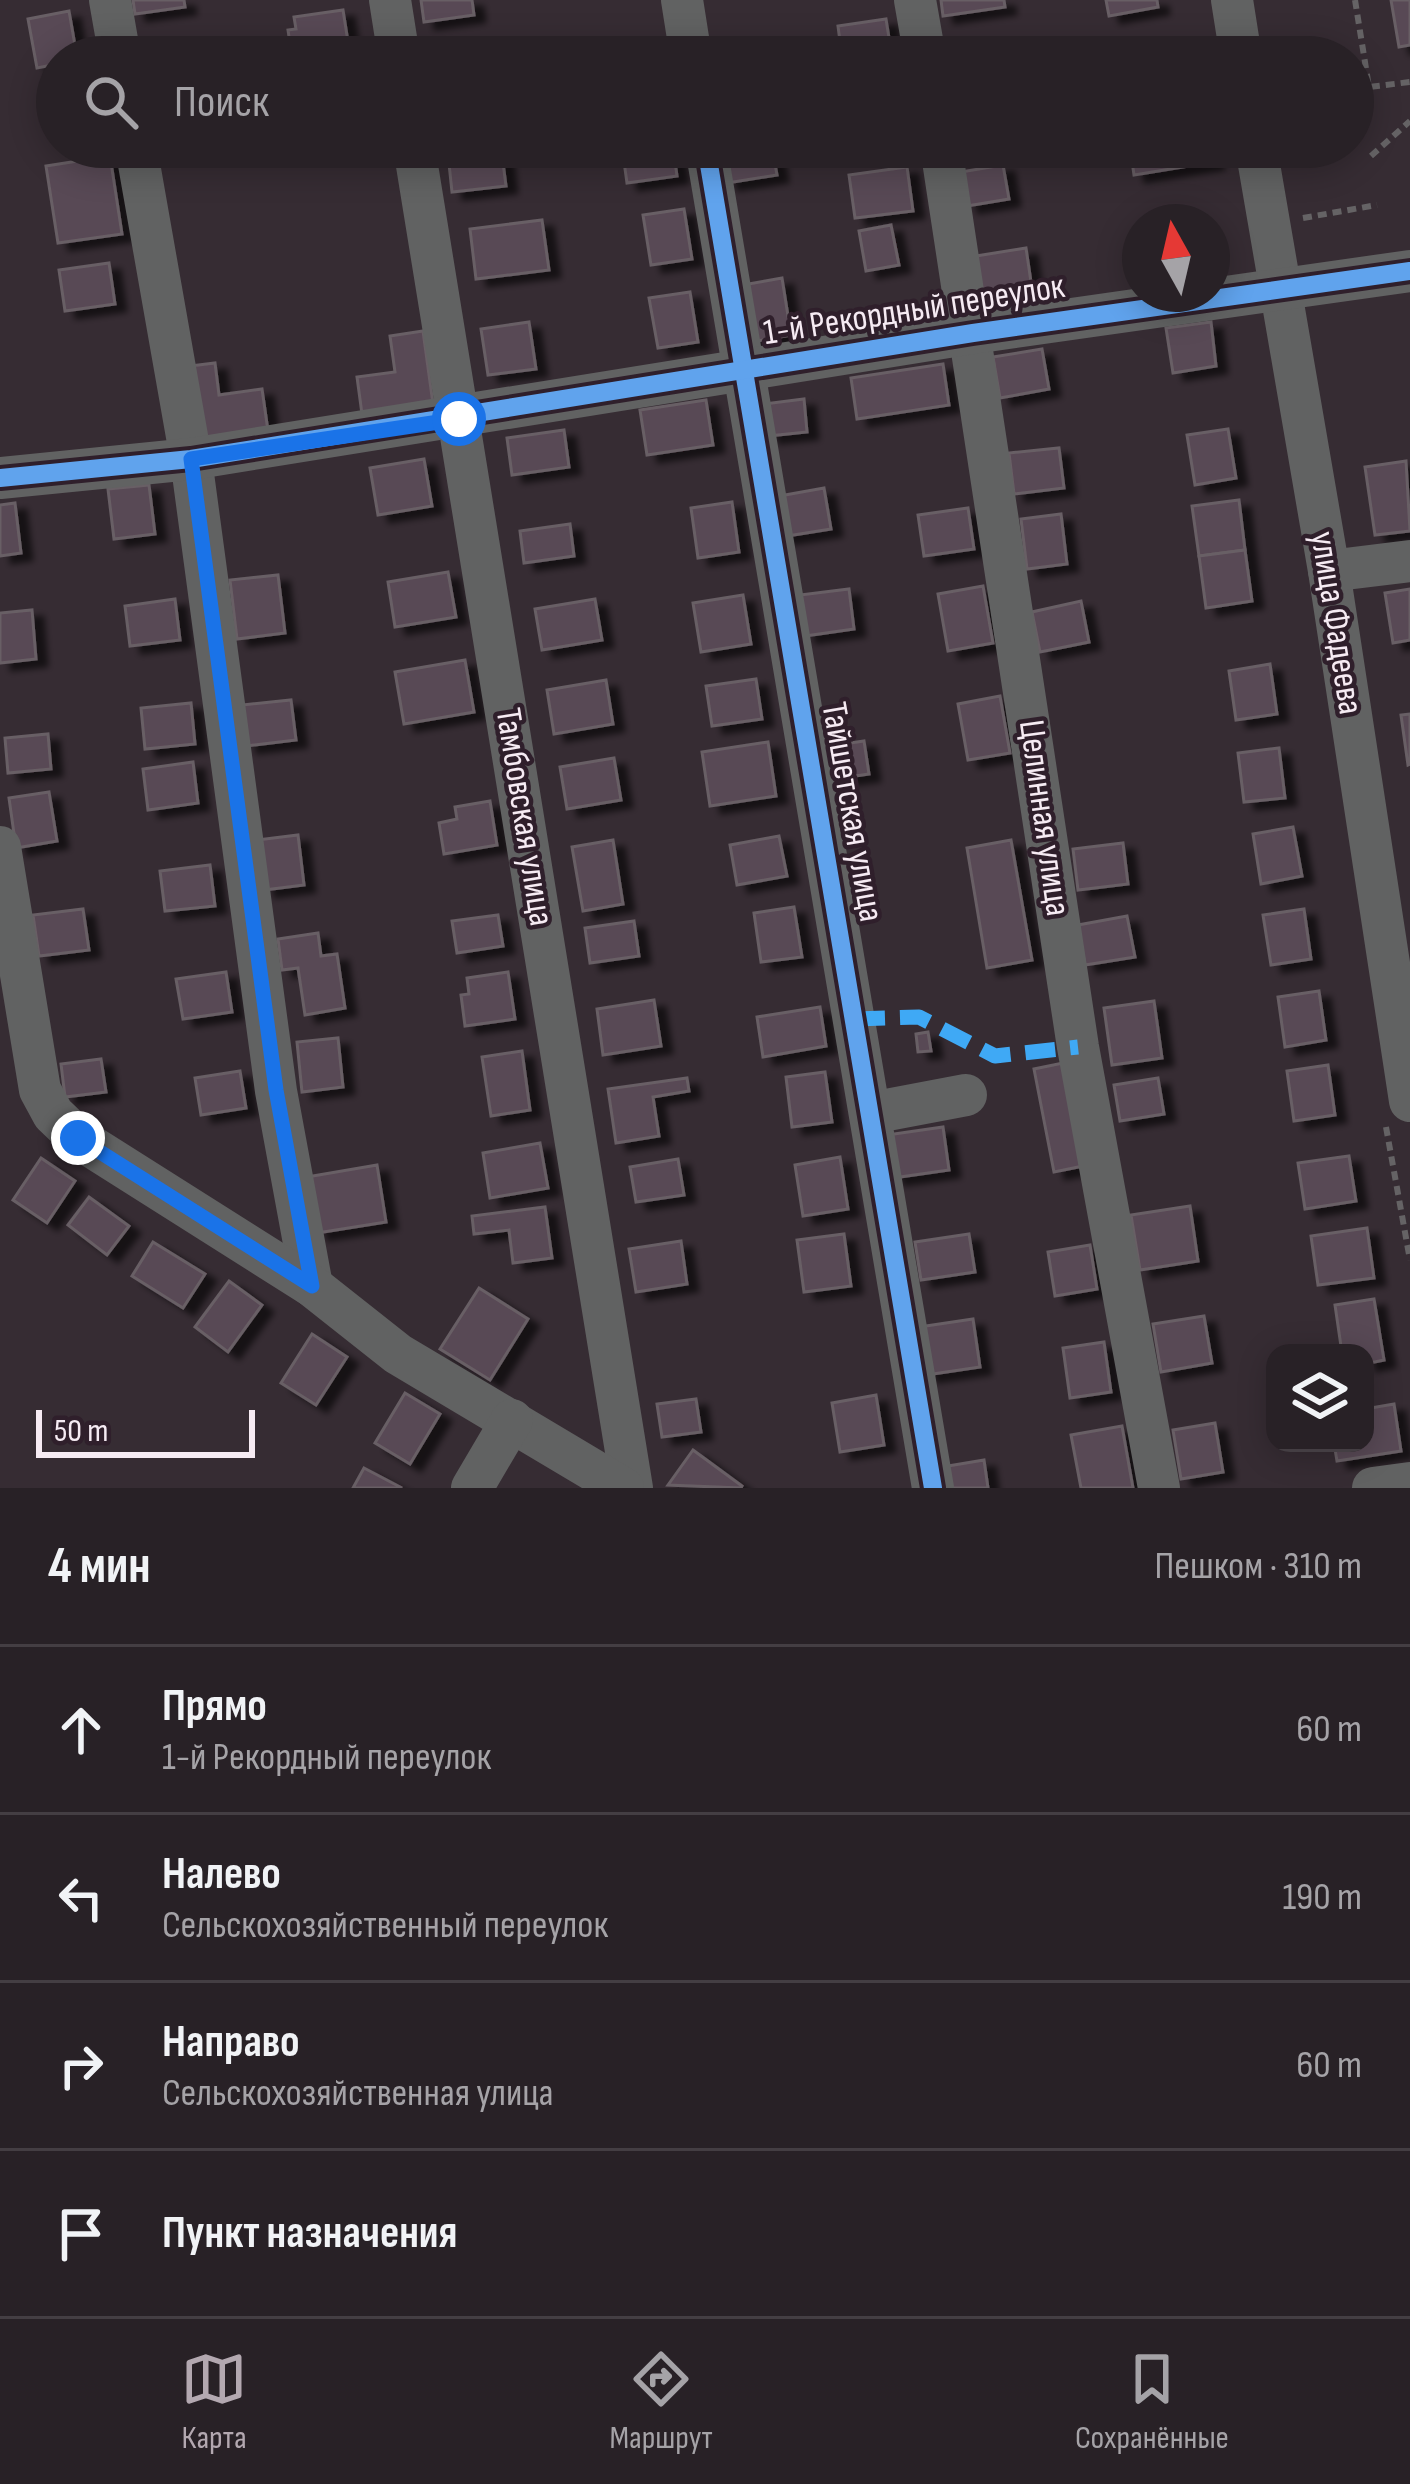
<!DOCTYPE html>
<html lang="ru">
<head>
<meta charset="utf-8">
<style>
	:root { --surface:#282126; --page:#30292e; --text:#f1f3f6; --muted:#a5a3a7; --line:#443e43; --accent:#b3a8b0 }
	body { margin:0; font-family:"Sofia Sans Condensed",sans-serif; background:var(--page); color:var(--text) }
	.controls { position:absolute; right:36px; bottom:36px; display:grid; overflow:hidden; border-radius:24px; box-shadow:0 6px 30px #0003 }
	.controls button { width:108px; height:108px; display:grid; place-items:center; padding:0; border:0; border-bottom:3px solid var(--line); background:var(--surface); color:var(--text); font:60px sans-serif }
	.compass { position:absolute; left:1122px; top:204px; width:108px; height:108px; border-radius:50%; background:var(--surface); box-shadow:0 6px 30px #0003; rotate:352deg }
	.scale { position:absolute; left:36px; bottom:30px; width:219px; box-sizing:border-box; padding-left:12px; border:6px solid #f6ebf3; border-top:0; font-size:33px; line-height:42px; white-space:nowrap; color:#f6ebf3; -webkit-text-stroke:9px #2f1f2b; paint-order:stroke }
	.stop { position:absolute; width:36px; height:36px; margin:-27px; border:9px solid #1a73e8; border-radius:50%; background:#fff }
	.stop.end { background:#1a73e8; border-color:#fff; box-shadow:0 3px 12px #0008 }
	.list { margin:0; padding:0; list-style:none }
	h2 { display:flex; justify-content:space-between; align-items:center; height:156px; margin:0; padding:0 48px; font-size:51px }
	h2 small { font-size:39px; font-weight:400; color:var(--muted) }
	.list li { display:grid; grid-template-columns:78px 1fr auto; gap:36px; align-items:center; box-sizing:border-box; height:168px; padding:0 48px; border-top:3px solid var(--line) }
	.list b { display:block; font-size:45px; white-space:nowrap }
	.list p { margin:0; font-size:39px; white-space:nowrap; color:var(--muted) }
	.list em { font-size:39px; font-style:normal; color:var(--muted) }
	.icon { flex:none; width:66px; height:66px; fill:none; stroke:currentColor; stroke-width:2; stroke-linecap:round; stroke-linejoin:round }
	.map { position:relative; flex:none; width:1410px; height:1488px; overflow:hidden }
	.search { position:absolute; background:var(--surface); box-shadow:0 6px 30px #0003; left:36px; right:36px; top:36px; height:132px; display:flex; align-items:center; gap:30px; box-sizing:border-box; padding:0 42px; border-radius:66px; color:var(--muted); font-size:45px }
	.sheet { height:828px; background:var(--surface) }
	nav { display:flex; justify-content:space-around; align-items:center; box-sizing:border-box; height:168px; border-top:3px solid var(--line); background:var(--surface); font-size:33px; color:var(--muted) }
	nav a { display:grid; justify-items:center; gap:6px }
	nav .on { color:var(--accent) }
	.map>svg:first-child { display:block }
</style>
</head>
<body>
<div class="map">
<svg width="1410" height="1488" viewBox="0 0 1410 1488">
	<defs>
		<filter id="shadow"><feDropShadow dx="11" dy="7" stdDeviation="3" flood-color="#0009"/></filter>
	</defs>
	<rect width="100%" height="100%" fill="#362c33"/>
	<g fill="#594855" stroke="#685f65" stroke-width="3" filter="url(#shadow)">
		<polygon points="133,0 184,0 185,7 135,14"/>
		<polygon points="421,0 472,0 474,15 424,22"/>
		<polygon points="941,0 1004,0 1005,7 943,16"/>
		<polygon points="1106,0 1157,0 1158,7 1109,16"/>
		<polygon points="1391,0 1410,0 1410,45 1399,47"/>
		<polygon points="343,10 348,42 291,50 288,30 296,29 294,17"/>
		<polygon points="69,11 77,57 57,57 57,64 37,68 28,19"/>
		<polygon points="886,19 892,57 842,57 838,26"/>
		<polygon points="756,45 757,57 707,57 706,49"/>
		<polygon points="982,46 984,57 942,57 941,53"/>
		<polygon points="57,81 57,132 53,133 44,83"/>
		<polygon points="501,147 506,186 452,192 448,154"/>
		<polygon points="622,147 673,147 677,176 627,183"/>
		<polygon points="721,147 772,147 777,175 727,183"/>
		<polygon points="1130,147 1210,147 1213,162 1134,175"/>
		<polygon points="110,156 122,234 58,243 46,166"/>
		<polygon points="1003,165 1009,199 967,206 961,172"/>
		<polygon points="907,167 913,211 855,218 849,175"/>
		<polygon points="684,209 692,259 651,265 643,215"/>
		<polygon points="542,220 549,270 476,279 470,229"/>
		<polygon points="891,225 899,265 866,271 859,231"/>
		<polygon points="1026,248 1032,289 983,297 976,256"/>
		<polygon points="109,263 115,304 65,311 59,270"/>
		<polygon points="782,278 791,335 752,342 743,285"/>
		<polygon points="690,292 698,342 658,348 649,298"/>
		<polygon points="529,322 536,369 488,375 481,329"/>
		<polygon points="1211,322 1216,366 1173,373 1166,328"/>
		<polygon points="423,331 433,404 362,414 357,377 395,372 390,336"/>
		<polygon points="1042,349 1049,389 1000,398 993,357"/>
		<polygon points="215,363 219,395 262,389 268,431 193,441 182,367"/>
		<polygon points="943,364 949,405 857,419 851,378"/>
		<polygon points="804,399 807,432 768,436 764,404"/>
		<polygon points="706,400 713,445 647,455 640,410"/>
		<polygon points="1228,429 1236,478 1195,485 1187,435"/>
		<polygon points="564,430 569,467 512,475 507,438"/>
		<polygon points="1059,448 1064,488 1014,494 1009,453"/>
		<polygon points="424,459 432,506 378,515 370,468"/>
		<polygon points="1406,461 1410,531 1375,535 1365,467"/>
		<polygon points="149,485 155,534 114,539 108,489"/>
		<polygon points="824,488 831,529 781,537 774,497"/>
		<polygon points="1239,500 1245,550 1199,556 1192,506"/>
		<polygon points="732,502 739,552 698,558 691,508"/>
		<polygon points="15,503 21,553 0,556 0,505"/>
		<polygon points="968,508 974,549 924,556 918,515"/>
		<polygon points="1061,514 1067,564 1027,569 1021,519"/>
		<polygon points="570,524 574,556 524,563 520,531"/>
		<polygon points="1245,550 1252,601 1206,608 1199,556"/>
		<polygon points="448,572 456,617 395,627 388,582"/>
		<polygon points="278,575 285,633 237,639 230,580"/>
		<polygon points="983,586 993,643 948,651 938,594"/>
		<polygon points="849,589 854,629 805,636 800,595"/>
		<polygon points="1410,589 1410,640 1393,643 1385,593"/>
		<polygon points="743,595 751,644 701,652 693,603"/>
		<polygon points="175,599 180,640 130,646 125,606"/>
		<polygon points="595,599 602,640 542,650 535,609"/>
		<polygon points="1081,601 1089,642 1040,652 1032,612"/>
		<polygon points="32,610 36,659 0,663 0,613"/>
		<polygon points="465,660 474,712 404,724 395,672"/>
		<polygon points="1270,664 1277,714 1236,720 1229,671"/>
		<polygon points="756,679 762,719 712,726 706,686"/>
		<polygon points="606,680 613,724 554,734 547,690"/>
		<polygon points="1000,696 1010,753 968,760 958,704"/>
		<polygon points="291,700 296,740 246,746 242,705"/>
		<polygon points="191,703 195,744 145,749 141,708"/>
		<polygon points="1410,714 1410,764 1408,765 1401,715"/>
		<polygon points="48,734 51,769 8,773 5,738"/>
		<polygon points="864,741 869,774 828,780 823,747"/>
		<polygon points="768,742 776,796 710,806 702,752"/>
		<polygon points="1279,748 1285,798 1244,802 1238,753"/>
		<polygon points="614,758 621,800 567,809 560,767"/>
		<polygon points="193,762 198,803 148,810 143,769"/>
		<polygon points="49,792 57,841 16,848 9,798"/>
		<polygon points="490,801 497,845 444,854 439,823 457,819 455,807"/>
		<polygon points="1293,827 1302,876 1261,884 1253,834"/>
		<polygon points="298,835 304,885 264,890 257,840"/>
		<polygon points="779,836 787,876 737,885 730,845"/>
		<polygon points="613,840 623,904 583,911 572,847"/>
		<polygon points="1011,840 1032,960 987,968 967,848"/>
		<polygon points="1123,843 1128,884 1078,890 1073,849"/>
		<polygon points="210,865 215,906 165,911 160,871"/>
		<polygon points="794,907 802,957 761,962 754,913"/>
		<polygon points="83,909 89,950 39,956 33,915"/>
		<polygon points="1304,909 1311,959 1271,965 1263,915"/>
		<polygon points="498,915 503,946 457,953 452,921"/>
		<polygon points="1127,916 1135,957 1085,965 1078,925"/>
		<polygon points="634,921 639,956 590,963 585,928"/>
		<polygon points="318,933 321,956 337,954 345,1008 305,1015 298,968 282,970 278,939"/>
		<polygon points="226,972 232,1012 183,1019 176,979"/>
		<polygon points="508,972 515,1019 465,1026 461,995 469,994 467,978"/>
		<polygon points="1319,991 1326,1040 1285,1047 1278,997"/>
		<polygon points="654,1000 661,1046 603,1055 597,1009"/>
		<polygon points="1154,1001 1162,1058 1112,1065 1104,1008"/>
		<polygon points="820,1007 826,1046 763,1057 757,1017"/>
		<polygon points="928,1032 931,1051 918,1052 916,1034"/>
		<polygon points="338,1038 343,1087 302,1092 297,1042"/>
		<polygon points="522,1051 530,1110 491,1116 482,1057"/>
		<polygon points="101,1059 106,1092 65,1097 61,1064"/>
		<polygon points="1063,1063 1083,1166 1054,1172 1034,1069"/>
		<polygon points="1328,1065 1335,1115 1294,1121 1287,1071"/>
		<polygon points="240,1071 246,1108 201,1115 195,1078"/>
		<polygon points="825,1072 832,1122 792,1127 786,1077"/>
		<polygon points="687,1078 689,1091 653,1097 659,1136 616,1143 608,1089"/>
		<polygon points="1158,1078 1164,1114 1120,1121 1114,1085"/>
		<polygon points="943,1127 949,1170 893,1178 887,1135"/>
		<polygon points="540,1143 548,1188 490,1198 483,1153"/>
		<polygon points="1349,1156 1356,1201 1305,1209 1298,1163"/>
		<polygon points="840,1157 848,1209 803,1216 795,1165"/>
		<polygon points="41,1158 75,1181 47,1223 13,1200"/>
		<polygon points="678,1159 684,1195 636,1202 630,1167"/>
		<polygon points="377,1165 386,1222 317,1233 307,1177"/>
		<polygon points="89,1197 129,1226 107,1255 68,1225"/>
		<polygon points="1190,1206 1198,1261 1140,1270 1131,1215"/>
		<polygon points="545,1207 552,1258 513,1263 509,1230 474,1234 472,1216"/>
		<polygon points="1367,1228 1374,1278 1318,1285 1311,1236"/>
		<polygon points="844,1234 851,1286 804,1292 797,1240"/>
		<polygon points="969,1234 975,1272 921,1280 915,1242"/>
		<polygon points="681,1241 687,1284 636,1292 629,1249"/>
		<polygon points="153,1242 205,1274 183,1308 132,1276"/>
		<polygon points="1090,1245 1097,1289 1055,1296 1048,1252"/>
		<polygon points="229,1281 262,1305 228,1352 195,1327"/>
		<polygon points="479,1288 528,1319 490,1380 440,1349"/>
		<polygon points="1374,1299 1384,1360 1365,1364 1365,1353 1342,1353 1335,1305"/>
		<polygon points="1204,1316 1212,1363 1161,1372 1153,1324"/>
		<polygon points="973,1319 980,1367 926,1375 919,1327"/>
		<polygon points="312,1334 347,1357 316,1405 281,1383"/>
		<polygon points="1104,1342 1111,1392 1070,1398 1063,1348"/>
		<polygon points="405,1393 440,1414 410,1464 375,1443"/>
		<polygon points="876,1395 884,1445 840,1452 832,1403"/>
		<polygon points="696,1399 701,1432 662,1437 657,1404"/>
		<polygon points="1394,1404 1401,1451 1337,1461 1334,1443 1365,1443 1365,1409"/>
		<polygon points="1215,1423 1223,1472 1181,1479 1173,1430"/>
		<polygon points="1122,1426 1133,1488 1081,1488 1071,1435"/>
		<polygon points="693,1450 742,1486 741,1488 668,1485"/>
		<polygon points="984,1460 988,1488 945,1488 942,1467"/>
		<polygon points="364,1468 402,1488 353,1488"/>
	</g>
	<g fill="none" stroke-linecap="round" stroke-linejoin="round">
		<g stroke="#656365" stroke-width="6" stroke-dasharray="9 6" stroke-linecap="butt">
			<polyline points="1355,0 1369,87 1410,82"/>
			<polyline points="1371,156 1410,121"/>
			<polyline points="1303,218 1377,205"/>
			<polyline points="1386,1127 1410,1260"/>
		</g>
		<g stroke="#616262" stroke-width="42">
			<polyline points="110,0 120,57"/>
			<polyline points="390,0 399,57"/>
			<polyline points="682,0 691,57"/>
			<polyline points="915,0 925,57"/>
			<polyline points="1232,0 1241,57"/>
			<polyline points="136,147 191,459 276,1091 312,1286"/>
			<polyline points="414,147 632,1488"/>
			<polyline points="706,147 933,1488"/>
			<polyline points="941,147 1078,1047 1159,1488"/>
			<polyline points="1256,147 1329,571 1410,1101"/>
			<polyline points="0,478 191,459 973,333 1410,271"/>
			<polyline points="1329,571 1410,561"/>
			<polyline points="0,847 40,1090 53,1114 78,1138 312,1286 398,1354 623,1488"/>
			<polyline points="871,1113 966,1095"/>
			<polyline points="472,1488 512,1420"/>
			<polyline points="1373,1488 1410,1483"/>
		</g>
		<polyline stroke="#3fa9f5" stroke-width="15" stroke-dasharray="30 15" stroke-linecap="butt" points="855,1019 919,1017 995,1056 1078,1047"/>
		<defs>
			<g id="cycleway">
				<polyline points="706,147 933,1488"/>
				<polyline points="0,478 191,459 973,333 1410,271"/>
			</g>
		</defs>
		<use href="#cycleway" stroke="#2f1f2b" stroke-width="26"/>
		<use href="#cycleway" stroke="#60a3ed" stroke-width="18"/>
	</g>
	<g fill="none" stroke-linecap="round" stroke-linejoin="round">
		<polyline stroke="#1a73e8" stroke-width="15" points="78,1138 312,1286 276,1090 191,459 459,419"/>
	</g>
	<g text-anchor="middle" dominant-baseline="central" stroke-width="9" stroke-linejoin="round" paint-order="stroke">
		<g font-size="36" fill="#f6ebf3" stroke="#2f1f2b">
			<text transform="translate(914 310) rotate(-9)">1-й Рекордный переулок</text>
			<text transform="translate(1336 623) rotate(81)">улица Фадеева</text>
			<text transform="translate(852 812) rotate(80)">Тайшетская улица</text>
			<text transform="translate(524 817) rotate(81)">Тамбовская улица</text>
			<text transform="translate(1044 818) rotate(82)">Целинная улица</text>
		</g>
	</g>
</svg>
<div class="controls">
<button><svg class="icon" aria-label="layers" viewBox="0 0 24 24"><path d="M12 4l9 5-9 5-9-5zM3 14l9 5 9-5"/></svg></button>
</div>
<svg class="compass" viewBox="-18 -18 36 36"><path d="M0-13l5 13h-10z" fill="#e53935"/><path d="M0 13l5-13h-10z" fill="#a5a3a7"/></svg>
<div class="scale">50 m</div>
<div class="stop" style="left:459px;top:419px"></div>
<div class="stop end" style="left:78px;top:1138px"></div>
<div class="search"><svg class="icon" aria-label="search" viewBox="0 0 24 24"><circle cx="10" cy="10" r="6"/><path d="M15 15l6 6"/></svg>Поиск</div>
</div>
<section class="sheet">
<h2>4 мин<small>Пешком · 310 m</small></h2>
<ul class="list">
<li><svg class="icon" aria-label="ahead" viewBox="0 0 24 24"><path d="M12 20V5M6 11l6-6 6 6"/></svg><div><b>Прямо</b><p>1-й Рекордный переулок</p></div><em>60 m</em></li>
<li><svg class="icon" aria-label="left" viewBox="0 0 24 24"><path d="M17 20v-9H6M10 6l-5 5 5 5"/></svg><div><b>Налево</b><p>Сельскохозяйственный переулок</p></div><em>190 m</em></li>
<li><svg class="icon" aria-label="right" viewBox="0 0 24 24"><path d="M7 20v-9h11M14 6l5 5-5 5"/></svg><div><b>Направо</b><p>Сельскохозяйственная улица</p></div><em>60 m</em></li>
<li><svg class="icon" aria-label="arrive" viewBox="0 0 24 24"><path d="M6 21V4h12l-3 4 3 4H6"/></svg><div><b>Пункт назначения</b></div></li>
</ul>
</section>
<nav>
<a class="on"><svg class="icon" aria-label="map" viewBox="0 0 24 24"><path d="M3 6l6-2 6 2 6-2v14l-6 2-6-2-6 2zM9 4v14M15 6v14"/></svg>Карта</a>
<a><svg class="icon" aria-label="directions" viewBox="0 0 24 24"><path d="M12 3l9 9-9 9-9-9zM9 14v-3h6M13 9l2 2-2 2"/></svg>Маршрут</a>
<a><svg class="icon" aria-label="saved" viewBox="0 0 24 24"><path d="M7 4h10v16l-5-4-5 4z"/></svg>Сохранённые</a>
</nav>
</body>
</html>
